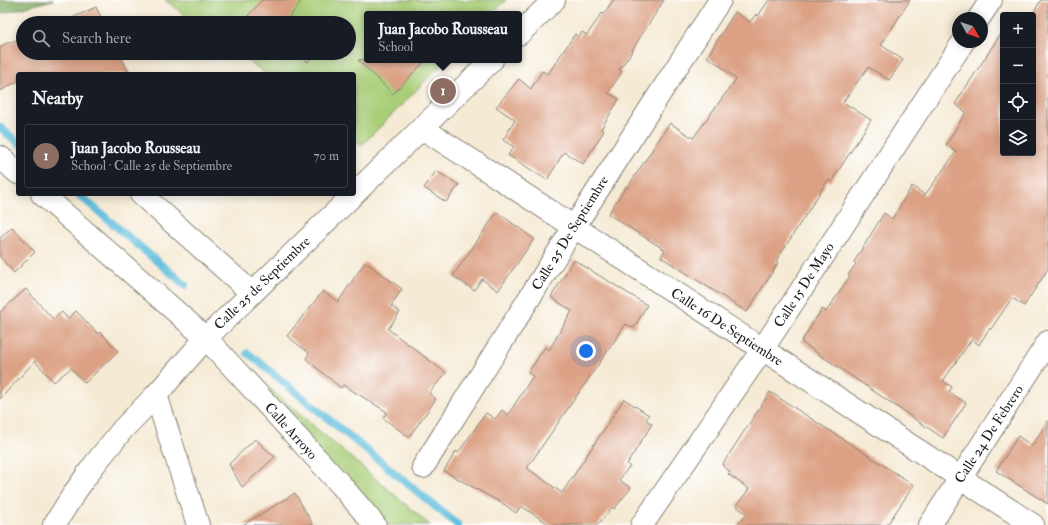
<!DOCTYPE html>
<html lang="en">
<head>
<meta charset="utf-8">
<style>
	:root { --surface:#171b24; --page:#20242c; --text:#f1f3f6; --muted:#9ea1a6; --line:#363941; --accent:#c8321e }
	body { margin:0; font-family:"IM FELL Double Pica",serif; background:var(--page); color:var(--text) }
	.controls { position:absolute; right:12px; top:12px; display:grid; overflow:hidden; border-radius:4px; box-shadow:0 2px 10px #0003 }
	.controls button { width:36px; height:36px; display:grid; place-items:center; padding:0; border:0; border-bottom:1px solid var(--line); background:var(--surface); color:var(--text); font:20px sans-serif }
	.compass { position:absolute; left:952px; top:12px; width:36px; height:36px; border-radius:50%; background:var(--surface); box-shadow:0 2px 10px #0003; rotate:130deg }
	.you { position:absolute; left:586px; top:351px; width:14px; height:14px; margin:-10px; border:3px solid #fff; border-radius:50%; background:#1a73e8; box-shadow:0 0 0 6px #1a73e833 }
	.badge { display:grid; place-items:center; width:26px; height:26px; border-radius:50%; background:var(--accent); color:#fff; font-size:13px; font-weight:700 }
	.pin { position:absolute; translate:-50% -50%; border:2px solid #fff; box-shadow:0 1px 4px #0006 }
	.popup { position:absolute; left:364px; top:11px; width:158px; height:52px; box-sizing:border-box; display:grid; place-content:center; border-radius:4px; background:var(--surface); filter:drop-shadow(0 1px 3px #0005); font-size:13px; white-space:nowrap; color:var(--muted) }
	.popup b { font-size:15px; color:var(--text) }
	.popup::after { content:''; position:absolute; left:50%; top:100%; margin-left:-8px; border:8px solid transparent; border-top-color:var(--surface) }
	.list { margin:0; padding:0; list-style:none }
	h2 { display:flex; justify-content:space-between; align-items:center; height:52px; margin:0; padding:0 16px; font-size:17px }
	h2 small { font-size:13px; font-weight:400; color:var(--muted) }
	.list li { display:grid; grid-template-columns:26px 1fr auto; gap:12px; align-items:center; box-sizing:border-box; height:64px; margin:0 8px 8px; padding:0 8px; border:1px solid var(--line); border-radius:4px }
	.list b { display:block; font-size:15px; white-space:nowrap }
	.list p { margin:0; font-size:13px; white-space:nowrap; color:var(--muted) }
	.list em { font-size:13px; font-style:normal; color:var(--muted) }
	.icon { flex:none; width:22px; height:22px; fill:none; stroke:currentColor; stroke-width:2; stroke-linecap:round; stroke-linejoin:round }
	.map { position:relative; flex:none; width:1048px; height:525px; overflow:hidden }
	.search { position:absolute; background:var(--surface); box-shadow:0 2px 10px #0003; left:16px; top:16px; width:340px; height:44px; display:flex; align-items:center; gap:10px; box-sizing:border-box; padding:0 14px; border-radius:22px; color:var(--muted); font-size:15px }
	.panel { position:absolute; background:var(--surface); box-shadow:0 2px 10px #0003; left:16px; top:72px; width:340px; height:124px; border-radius:4px }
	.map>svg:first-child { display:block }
</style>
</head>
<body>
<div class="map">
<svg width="1048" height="525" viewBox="0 0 1048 525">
	<rect width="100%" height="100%" fill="#fff"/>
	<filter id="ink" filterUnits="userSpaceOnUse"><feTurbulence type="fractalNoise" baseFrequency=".025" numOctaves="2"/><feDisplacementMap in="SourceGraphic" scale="8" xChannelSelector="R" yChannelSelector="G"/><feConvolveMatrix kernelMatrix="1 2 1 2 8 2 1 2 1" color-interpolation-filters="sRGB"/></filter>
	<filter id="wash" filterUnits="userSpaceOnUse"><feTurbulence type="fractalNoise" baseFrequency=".012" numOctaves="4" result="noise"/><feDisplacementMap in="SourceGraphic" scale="16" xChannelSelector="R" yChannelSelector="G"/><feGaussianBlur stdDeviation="0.9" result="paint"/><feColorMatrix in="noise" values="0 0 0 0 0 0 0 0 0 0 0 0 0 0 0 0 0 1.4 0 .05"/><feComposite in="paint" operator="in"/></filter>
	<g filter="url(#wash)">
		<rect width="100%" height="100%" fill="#f5ead4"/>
		<g fill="#a9ce78" stroke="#62754a">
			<polygon points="165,0 506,0 492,14 367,14 367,60 446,60 362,145 354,139 354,74 266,74 237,53 349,53 349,23 196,23"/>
			<polygon points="222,348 430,525 383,525"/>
		</g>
		<polygon fill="#86b168" stroke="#516642" points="0,0 53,0 0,14"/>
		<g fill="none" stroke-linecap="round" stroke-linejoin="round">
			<g stroke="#5ebddc" stroke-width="8">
				<polyline points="0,127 18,143"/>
				<polyline points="78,194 185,285"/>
				<polyline points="248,353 458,525"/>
			</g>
		</g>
		<g id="blocks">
			<g fill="#dca184">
				<polygon points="262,0 302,0 289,18 296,23 257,23 248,16"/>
				<polygon points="613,0 664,0 632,50 633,50 619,70 622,72 608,93 619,99 601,129 604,131 583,164 564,152 547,180 508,155 514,147 503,140 515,120 496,107 519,79 531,89 542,71 548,74 575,34 579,37 582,32 587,35 602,13 604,14"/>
				<polygon points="769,0 910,0 881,45 903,60 889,80 868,67 843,102 871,120 831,182 828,180 776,261 778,263 747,312 661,257 665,250 608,214 626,187 627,188 670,123 693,138 736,79 718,64 707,57 735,12 750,22 756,14 758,16"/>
				<polygon points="1041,0 1048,0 1048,269 1024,306 1012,298 991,329 989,329 979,345 972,339 943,381 952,387 949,392 966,403 943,438 801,342 822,309 826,312 850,276 848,275 856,264 854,262 884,213 892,219 912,186 925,195 956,152 946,145 966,112 955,104 1000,35 1003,36 1003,153 1033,153 1033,15 1032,15"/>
				<polygon points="96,7 104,23 61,23 72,18"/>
				<polygon points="23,38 23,53 119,53 130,74 18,74 18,81 0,91 0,47 7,43"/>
				<polygon points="295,53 315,53 308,62"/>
				<polygon points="358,60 426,60 393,94"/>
				<polygon points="436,171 459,185 446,202 424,188"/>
				<polygon points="497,212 534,239 498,291 482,279 474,290 453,276"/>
				<polygon points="12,227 35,252 14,273 0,257 0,238"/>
				<polygon points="574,260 647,305 634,328 626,324 527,468 562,493 624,399 649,415 646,420 652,424 627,464 630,466 619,480 631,488 614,509 612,507 598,525 550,525 521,506 516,513 505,505 444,471 456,451 458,453 486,413 495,419 502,410 508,415 533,376 528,373 545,347 549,350 572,311 551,297"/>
				<polygon points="365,262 402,289 391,306 400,312 388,329 446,373 429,393 436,399 409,437 383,418 387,412 343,385 341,388 306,359 309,353 287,336 323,291 338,302"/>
				<polygon points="26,289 53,319 62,312 68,319 76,311 98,334 100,332 118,351 85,383 71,368 54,382 35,361 0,399 0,312"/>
				<polygon points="770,392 914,485 887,525 737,525 747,514 736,506 749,489 728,474 730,472 722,465"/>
				<polygon points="1048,420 1048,504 996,471 1018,436 1032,446"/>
				<polygon points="255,439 275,457 242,487 229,464"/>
				<polygon points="295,493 313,525 243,525"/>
			</g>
		</g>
	</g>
	<g filter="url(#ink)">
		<use href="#blocks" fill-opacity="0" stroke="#888378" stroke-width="1"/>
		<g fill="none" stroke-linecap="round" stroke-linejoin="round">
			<defs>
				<g id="street">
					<polyline points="979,18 991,0"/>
					<polyline points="422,128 1033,525"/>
					<polyline points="0,157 18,173"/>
					<polyline points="42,194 206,338 341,485 375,525"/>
					<polyline points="141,194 252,293"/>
					<polyline points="156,395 198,525"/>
					<polyline points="423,467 574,227 720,0"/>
					<polyline points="642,525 762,350 963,42"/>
					<polyline points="930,525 1048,342"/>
				</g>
				<g id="secondary">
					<polyline points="519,34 554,0"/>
					<polyline points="54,525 75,492 94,465 123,429 156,395 206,338 492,60"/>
				</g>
			</defs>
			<use href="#street" stroke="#888378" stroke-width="24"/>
			<use href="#secondary" stroke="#888378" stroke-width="24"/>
			<use href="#street" stroke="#fff" stroke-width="22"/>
			<use href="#secondary" stroke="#fff" stroke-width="22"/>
		</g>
	</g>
	<g text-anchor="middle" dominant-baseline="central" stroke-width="3.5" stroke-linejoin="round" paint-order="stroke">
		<g font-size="14" fill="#1c1c1c" stroke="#fff">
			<text transform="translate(570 233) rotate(-58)">Calle 25 De Septiembre</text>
			<text transform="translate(262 283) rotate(-44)">Calle 25 de Septiembre</text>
			<text transform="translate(804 285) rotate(-57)">Calle 15 De Mayo</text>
			<text transform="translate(727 327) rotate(33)">Calle 16 De Septiembre</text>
			<text transform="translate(291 431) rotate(48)">Calle Arroyo</text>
			<text transform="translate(989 434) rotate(-57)">Calle 24 De Febrero</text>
		</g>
	</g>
</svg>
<div class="controls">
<button>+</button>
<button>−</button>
<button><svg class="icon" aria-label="locate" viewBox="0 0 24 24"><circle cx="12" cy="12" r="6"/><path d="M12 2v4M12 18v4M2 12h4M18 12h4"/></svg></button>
<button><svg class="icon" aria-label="layers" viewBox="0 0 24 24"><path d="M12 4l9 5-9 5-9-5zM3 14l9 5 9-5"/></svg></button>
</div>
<svg class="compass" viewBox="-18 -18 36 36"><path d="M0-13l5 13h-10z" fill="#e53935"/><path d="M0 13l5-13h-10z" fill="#9ea1a6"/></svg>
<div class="you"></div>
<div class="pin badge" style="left:443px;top:91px;background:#8d6e63">1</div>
<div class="popup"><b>Juan Jacobo Rousseau</b>School</div>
<div class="search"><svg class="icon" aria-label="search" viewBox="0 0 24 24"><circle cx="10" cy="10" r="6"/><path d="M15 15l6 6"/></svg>Search here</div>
<section class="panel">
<h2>Nearby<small></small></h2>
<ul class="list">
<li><span class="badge" style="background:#8d6e63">1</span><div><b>Juan Jacobo Rousseau</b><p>School · Calle 25 de Septiembre</p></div><em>70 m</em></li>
</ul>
</section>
</div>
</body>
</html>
